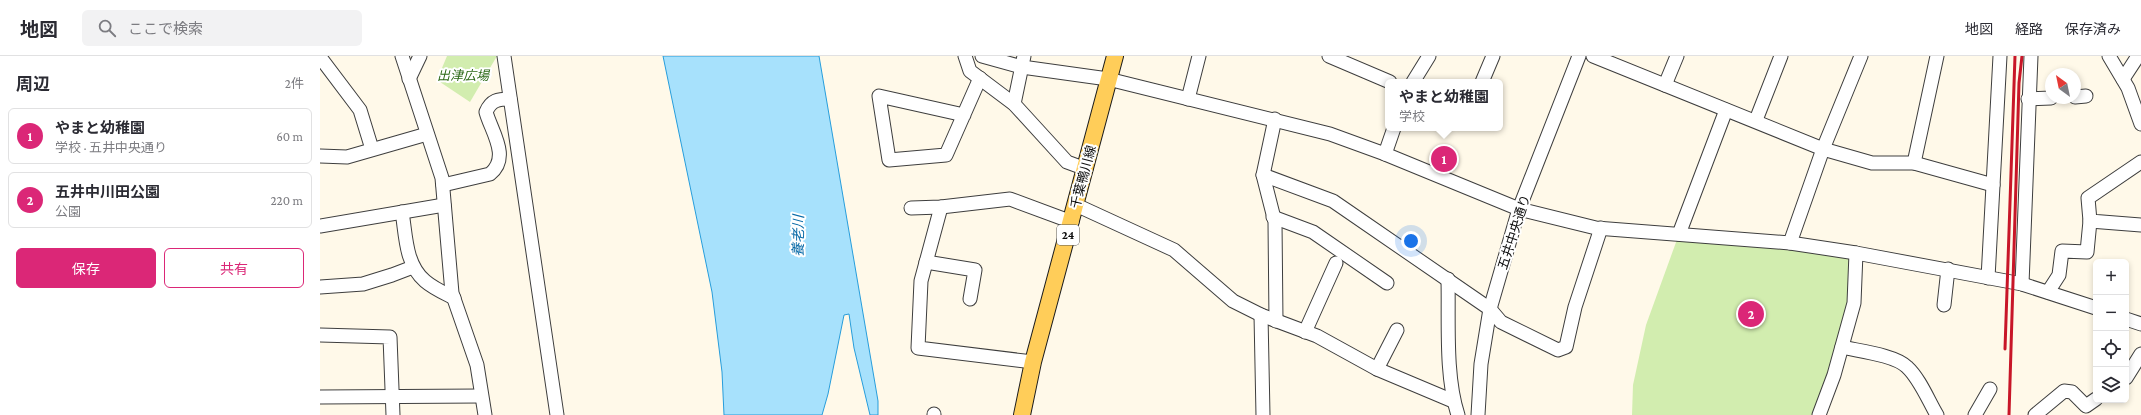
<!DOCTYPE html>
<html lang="ja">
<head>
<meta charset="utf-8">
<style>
	:root { --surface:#fff; --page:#f2f2f3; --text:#2b2b33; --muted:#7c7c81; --line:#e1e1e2; --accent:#db2777 }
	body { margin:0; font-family:"Crimson Pro","Noto Sans JP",serif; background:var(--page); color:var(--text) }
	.controls { position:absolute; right:12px; bottom:12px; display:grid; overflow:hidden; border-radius:6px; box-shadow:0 2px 6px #0003 }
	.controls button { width:36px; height:36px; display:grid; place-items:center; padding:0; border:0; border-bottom:1px solid var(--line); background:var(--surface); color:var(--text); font:20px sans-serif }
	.compass { position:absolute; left:1725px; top:12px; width:36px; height:36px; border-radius:50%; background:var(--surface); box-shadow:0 2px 6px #0003; rotate:327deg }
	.you { position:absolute; left:1091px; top:185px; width:14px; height:14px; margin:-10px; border:3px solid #fff; border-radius:50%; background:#1a73e8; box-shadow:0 0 0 6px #1a73e833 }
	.badge { display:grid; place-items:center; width:26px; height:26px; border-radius:50%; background:var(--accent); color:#fff; font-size:13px; font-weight:700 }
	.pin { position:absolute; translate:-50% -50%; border:2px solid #fff; box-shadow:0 1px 4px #0006 }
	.popup { position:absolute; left:1065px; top:23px; width:118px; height:52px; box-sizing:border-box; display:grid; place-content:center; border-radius:6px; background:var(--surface); filter:drop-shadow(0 1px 3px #0005); font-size:13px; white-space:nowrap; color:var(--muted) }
	.popup b { font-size:15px; color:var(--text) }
	.popup::after { content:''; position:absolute; left:50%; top:100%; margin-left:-8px; border:8px solid transparent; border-top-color:var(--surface) }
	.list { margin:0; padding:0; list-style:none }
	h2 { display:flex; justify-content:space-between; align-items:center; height:52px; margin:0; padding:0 16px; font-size:17px }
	h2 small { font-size:13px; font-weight:400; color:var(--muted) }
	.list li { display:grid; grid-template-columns:26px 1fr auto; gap:12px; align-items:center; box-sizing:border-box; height:56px; margin:0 8px 8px; padding:0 8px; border:1px solid var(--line); border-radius:6px }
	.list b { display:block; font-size:15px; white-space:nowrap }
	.list p { margin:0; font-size:13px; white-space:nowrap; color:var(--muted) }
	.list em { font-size:13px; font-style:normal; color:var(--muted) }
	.actions { display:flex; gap:8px; padding:12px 16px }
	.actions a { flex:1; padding:9px 0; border:1px solid var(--accent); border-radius:6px; text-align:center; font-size:14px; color:var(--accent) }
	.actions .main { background:var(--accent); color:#fff }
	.icon { flex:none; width:22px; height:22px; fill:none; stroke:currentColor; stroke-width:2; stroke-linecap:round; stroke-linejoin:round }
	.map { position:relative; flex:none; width:1821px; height:359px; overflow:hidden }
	header { display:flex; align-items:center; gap:24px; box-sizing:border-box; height:56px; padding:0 20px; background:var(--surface); border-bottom:1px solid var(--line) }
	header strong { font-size:19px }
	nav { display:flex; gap:22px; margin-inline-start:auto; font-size:14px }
	.search { width:280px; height:36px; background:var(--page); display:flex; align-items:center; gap:10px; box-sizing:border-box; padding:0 14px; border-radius:6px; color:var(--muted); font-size:15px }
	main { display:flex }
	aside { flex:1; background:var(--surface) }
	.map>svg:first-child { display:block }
</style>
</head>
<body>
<header>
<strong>地図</strong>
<div class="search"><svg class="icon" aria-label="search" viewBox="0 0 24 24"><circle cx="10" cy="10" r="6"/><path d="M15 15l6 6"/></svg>ここで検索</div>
<nav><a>地図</a><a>経路</a><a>保存済み</a></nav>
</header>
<main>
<aside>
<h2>周辺<small>2件</small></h2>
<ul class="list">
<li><span class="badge">1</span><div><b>やまと幼稚園</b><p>学校 · 五井中央通り</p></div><em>60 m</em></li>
<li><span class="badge">2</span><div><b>五井中川田公園</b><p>公園</p></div><em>220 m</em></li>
</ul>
<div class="actions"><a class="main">保存</a><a>共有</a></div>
</aside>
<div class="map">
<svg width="1821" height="359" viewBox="0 0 1821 359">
	<rect width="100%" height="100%" fill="#fff9e9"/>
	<g fill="#d2edaf">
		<polygon points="127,0 177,0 150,46 117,24"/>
		<polygon points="1359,178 1536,197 1534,247 1499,359 1312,359 1313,329 1326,269"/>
	</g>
	<polygon fill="#a7e1fc" stroke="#279ddb" points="343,0 499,0 558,345 558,359 550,359 534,292 529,258 524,259 508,338 502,359 404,359 402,316 392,236"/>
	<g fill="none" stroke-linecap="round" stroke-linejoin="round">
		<defs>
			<g id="minor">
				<polyline points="82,0 122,122 132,237 157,309 165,359"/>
				<polyline points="184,0 237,359"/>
				<polyline points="645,0 650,15 694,48 747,106 766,113"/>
				<polyline points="662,0 702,11 788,23 1010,78 1065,98 1199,153 1276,172 1470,187 1536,197 1702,228 1776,252"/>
				<polyline points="1009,0 1070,26"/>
				<polyline points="1273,0 1503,93 1552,107 1594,107 1673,129"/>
				<polyline points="1789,0 1808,32 1821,68"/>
				<polyline points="0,1 40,54 52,93"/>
				<polyline points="89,23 100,0"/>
				<polyline points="1803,23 1818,0"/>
				<polyline points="1093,26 1109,0"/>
				<polyline points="1162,26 1173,0"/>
				<polyline points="1345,29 1357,0"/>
				<polyline points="1755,41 1766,40"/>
				<polyline points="868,43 879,0"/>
				<polyline points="1708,43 1731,42"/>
				<polyline points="694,48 704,0"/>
				<polyline points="644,59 559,40 569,104 626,99 660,22"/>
				<polyline points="955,63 943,119 955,166 956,265"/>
				<polyline points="1436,64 1461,0"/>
				<polyline points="1065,98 1074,72"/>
				<polyline points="0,100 27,101 107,78"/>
				<polyline points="1821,106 1768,142 1770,165 1821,169"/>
				<polyline points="1594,107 1617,0"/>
				<polyline points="943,119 1013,145 1170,253 1181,266 1238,294 1246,291 1255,251 1281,172"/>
				<path d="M123,129L170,118C191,101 171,75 166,56C171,44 178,43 190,43"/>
				<polyline points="756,149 854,194 913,245 941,259 997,280 1057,313 1133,345"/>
				<polyline points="621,151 601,225 598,292 713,306"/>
				<polyline points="591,152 621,151 690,143 752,166"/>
				<path d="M82,156C86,179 85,208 105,225C113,232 124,237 134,242"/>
				<polyline points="953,161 993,176 1067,227"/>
				<polyline points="0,170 124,149"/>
				<polyline points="1359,178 1406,54"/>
				<polyline points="1470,187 1503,93 1541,0"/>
				<polyline points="606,206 655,214 650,243"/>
				<polyline points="1668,222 1680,0"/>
				<path d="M1128,223C1129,265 1125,320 1138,359"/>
				<polyline points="1702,228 1711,0"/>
				<polyline points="0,231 43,228 72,219 93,211"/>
				<polyline points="1728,236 1739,219 1742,195 1767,196 1770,165"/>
				<polyline points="1624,249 1628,213"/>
				<polyline points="941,259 943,359"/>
				<polyline points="1806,263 1821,268"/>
				<polyline points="985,276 1016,207"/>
				<polyline points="0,279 70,281 73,359"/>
				<path d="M1522,291C1539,295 1575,299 1587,311C1600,323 1608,344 1617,359"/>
				<polyline points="1057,313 1077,274"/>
				<polyline points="1806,322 1821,298"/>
				<polyline points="0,341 161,340"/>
				<polyline points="614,358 614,359"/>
				<polyline points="1158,359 1161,308 1170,253 1199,153 1259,0"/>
				<polyline points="1499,359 1514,319 1534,247 1536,197"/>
				<polyline points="1655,359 1670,333"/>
				<polyline points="1715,359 1744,335 1752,336 1766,350 1776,343"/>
			</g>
			<polyline id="major" points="702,359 713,306 795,0"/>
		</defs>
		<use href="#minor" stroke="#3e3e3e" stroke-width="15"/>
		<use href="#major" stroke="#1c1c1c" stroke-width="18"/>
		<use href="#minor" stroke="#fff" stroke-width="13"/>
		<use href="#major" stroke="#ffcd59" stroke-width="16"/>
		<g stroke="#c81628" stroke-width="3">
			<polyline points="1685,293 1695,0"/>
			<polyline points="1689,359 1699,27 1702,0"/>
		</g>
	</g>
	<g text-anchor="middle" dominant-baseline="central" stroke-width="4" stroke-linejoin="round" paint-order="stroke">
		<rect fill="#fff" stroke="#545454" stroke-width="1" x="737" y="169" width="22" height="20" rx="3"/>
		<g font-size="12" font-weight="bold" fill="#0b0b0b">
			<text x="748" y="179">24</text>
		</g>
		<g font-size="13" font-style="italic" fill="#2b6816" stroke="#fff">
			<text x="143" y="19">出津広場</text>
		</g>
		<g font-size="13" fill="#0b0b0b" stroke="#fff">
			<text transform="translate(763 121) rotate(-75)">千葉鴨川線</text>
			<text transform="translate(1194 176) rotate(-72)">五井中央通り</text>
		</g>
		<g font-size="14" font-style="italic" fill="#096ba8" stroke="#fff">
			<text transform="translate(478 180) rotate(-89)">養老川</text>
		</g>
	</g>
</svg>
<div class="controls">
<button>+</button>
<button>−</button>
<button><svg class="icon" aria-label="locate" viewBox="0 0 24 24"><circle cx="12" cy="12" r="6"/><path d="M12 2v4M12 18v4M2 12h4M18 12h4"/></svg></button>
<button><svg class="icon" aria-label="layers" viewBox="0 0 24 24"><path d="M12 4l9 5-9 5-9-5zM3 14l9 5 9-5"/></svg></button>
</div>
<svg class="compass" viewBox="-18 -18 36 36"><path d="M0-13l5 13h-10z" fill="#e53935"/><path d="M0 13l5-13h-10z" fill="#7c7c81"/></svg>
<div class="you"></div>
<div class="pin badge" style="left:1124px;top:103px">1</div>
<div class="popup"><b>やまと幼稚園</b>学校</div>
<div class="pin badge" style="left:1431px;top:258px">2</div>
</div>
</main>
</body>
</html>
